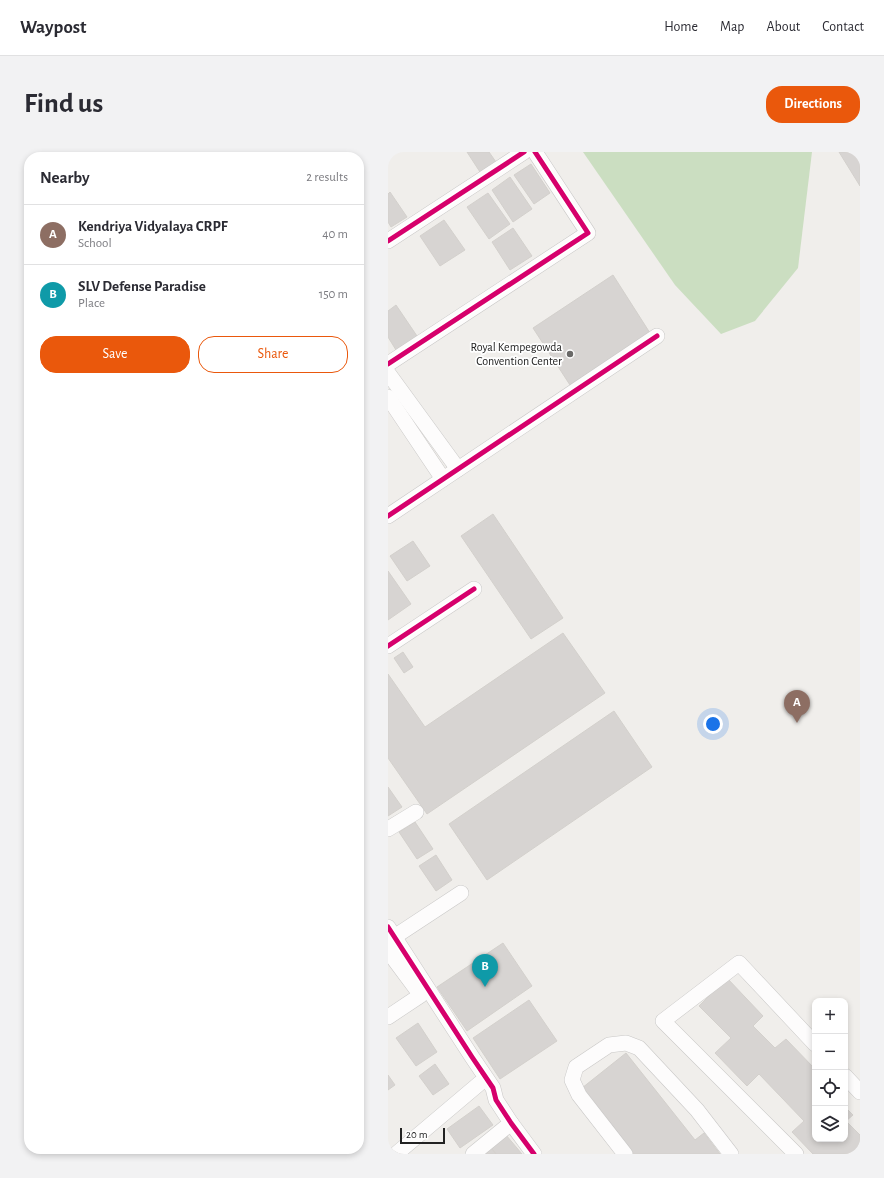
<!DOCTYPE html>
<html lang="en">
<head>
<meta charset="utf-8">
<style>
	:root { --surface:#fff; --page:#f2f2f3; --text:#2b2b33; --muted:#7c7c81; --line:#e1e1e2; --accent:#ea580c }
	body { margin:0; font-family:"Alegreya Sans",sans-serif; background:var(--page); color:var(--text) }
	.controls { position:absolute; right:12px; bottom:12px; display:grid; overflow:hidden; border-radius:8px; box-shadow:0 2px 6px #0003 }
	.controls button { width:36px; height:36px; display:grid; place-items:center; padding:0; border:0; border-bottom:1px solid var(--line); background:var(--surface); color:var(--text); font:20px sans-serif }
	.scale { position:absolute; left:12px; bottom:10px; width:45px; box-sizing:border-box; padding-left:4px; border:2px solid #222; border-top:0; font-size:11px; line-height:14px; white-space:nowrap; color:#222; -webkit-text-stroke:3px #fff; paint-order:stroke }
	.you { position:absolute; left:325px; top:572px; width:14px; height:14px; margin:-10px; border:3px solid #fff; border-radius:50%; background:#1a73e8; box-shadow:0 0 0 6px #1a73e833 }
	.badge { display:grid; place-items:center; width:26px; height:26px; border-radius:50%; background:var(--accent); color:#fff; font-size:13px; font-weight:700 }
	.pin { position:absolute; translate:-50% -33px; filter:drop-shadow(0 1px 2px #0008) }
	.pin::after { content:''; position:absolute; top:21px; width:14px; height:12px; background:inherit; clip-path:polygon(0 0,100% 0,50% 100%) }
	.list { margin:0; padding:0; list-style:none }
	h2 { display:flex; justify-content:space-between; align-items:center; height:52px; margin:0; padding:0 16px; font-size:17px }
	h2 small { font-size:13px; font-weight:400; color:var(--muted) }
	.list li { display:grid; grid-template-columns:26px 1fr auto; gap:12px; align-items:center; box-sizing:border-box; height:60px; padding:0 16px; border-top:1px solid var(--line) }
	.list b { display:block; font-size:15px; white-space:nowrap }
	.list p { margin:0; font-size:13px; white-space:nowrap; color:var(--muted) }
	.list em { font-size:13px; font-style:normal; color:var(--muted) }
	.actions { display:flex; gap:8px; padding:12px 16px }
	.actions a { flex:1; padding:9px 0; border:1px solid var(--accent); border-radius:16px; text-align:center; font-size:14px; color:var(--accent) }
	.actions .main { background:var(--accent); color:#fff }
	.icon { flex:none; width:22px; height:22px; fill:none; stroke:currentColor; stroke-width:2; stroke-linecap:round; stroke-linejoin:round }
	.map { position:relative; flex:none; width:472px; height:1002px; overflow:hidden; border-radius:16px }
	header { display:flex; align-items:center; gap:24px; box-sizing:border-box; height:56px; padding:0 20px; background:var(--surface); border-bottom:1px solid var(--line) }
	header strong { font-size:19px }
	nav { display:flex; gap:22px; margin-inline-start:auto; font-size:14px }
	.intro { display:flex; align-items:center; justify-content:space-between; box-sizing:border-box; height:96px; padding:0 24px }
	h1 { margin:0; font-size:28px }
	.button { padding:10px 18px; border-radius:16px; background:var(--accent); color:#fff; font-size:14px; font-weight:700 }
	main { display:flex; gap:24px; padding:0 24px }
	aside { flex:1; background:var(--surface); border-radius:16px; box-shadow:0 2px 6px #0003 }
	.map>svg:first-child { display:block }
</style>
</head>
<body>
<header>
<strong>Waypost</strong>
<nav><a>Home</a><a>Map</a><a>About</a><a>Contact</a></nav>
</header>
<div class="intro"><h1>Find us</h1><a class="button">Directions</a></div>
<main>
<aside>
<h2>Nearby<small>2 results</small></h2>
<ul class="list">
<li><span class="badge" style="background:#8d6e63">A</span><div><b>Kendriya Vidyalaya CRPF</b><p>School</p></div><em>40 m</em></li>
<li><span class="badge" style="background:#0f9aa8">B</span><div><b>SLV Defense Paradise</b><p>Place</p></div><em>150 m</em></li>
</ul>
<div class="actions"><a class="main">Save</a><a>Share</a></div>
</aside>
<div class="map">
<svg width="472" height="1002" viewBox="0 0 472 1002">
	<rect width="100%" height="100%" fill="#f0eeeb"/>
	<polygon fill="#cbdec1" points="195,0 424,0 410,116 367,169 333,182 287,133"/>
	<g fill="#d7d4d2" stroke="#d3d0cc">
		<polygon points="79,0 101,0 108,10 92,20"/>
		<polygon points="451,0 472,0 472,34"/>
		<polygon points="143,12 162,41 146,52 126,23"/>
		<polygon points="122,25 144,57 125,70 104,38"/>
		<polygon points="2,40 19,65 3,75 0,70 0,42"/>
		<polygon points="100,41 122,72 101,87 79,55"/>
		<polygon points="56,68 77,98 52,114 32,84"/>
		<polygon points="125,76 144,104 122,118 104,90"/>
		<polygon points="225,123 262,181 182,233 145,176"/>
		<polygon points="8,153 29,184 8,198 0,185 0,159"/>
		<polygon points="105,362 175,466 143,487 73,384"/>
		<polygon points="25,389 42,414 19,429 2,404"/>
		<polygon points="0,419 23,452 0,468"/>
		<polygon points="175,481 217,541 39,662 0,606 0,522 37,575"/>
		<polygon points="15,500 25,515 16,521 6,506"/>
		<polygon points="226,559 264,615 99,728 61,672"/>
		<polygon points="0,635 14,655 0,664"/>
		<polygon points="27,670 45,697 29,707 11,680"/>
		<polygon points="48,703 64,728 48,739 31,714"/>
		<polygon points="115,791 144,834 79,879 49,835"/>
		<polygon points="339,826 375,864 365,874 387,896 398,887 427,917 427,987 457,987 457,955 465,963 458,969 472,983 472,1002 425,1002 404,980 416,969 371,922 359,934 327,901 343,886 311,854"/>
		<polygon points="141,848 169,889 112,927 85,886"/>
		<polygon points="30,871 49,900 28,914 8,886"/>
		<polygon points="238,901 307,988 316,981 332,1002 246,1002 194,936"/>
		<polygon points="47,912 61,932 45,943 31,924"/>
		<polygon points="0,923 7,933 0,938"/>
		<polygon points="91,954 105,973 72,996 59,977"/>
		<polygon points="118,983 134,1002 108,1002 103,996"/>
		<polygon points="103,996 108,1002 96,1002"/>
	</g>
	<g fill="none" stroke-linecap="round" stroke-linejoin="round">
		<defs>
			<g id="minor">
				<polyline points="0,89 136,0"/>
				<polyline points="0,212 200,81 147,0"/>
				<polyline points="0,221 70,317"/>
				<polyline points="0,245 55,327"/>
				<polyline points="0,364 269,184"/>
				<polyline points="0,494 86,437"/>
				<polyline points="0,677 28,660"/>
				<polyline points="0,775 84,905 105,936 108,948 123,971 146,1002"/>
				<polyline points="0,789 73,741"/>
				<polyline points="0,799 29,838"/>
				<polyline points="0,865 33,843"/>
				<polyline points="457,924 472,940"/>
				<polyline points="8,1002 92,931"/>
				<polyline points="85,1002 123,971"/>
				<polyline points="237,1002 191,943 184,928 188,915 221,893 238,891 251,896 309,958 343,1002"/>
				<polyline points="408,1002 275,869 351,811 427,892"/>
			</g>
		</defs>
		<use href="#minor" stroke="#c9c8c7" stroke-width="16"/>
		<use href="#minor" stroke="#fdfcfc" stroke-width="15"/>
		<defs>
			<g id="cycleway">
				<polyline points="0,89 136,0"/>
				<polyline points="0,212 200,81 147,0"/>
				<polyline points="0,364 269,184"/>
				<polyline points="0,494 86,437"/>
				<polyline points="0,775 84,905 105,936 108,948 123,971 146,1002"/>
			</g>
		</defs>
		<use href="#cycleway" stroke="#fff" stroke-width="8"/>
		<use href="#cycleway" stroke="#d6006c" stroke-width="5"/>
	</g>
	<circle fill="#6a6968" stroke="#fff" stroke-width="1.5" cx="182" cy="202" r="4"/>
	<g text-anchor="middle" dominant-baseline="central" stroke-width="3.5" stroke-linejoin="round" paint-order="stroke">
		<g font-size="12" fill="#222" stroke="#fff" text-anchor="end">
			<text x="174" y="195">Royal Kempegowda<tspan x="174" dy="14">Convention Center</tspan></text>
		</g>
	</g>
</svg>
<div class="controls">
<button>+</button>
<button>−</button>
<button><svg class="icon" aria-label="locate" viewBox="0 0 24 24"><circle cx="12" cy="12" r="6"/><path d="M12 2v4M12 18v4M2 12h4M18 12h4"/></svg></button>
<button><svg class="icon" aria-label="layers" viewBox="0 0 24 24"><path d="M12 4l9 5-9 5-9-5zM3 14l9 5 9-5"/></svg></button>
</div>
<div class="scale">20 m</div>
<div class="you"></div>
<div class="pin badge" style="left:409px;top:571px;background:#8d6e63">A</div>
<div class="pin badge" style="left:97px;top:835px;background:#0f9aa8">B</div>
</div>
</main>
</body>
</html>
